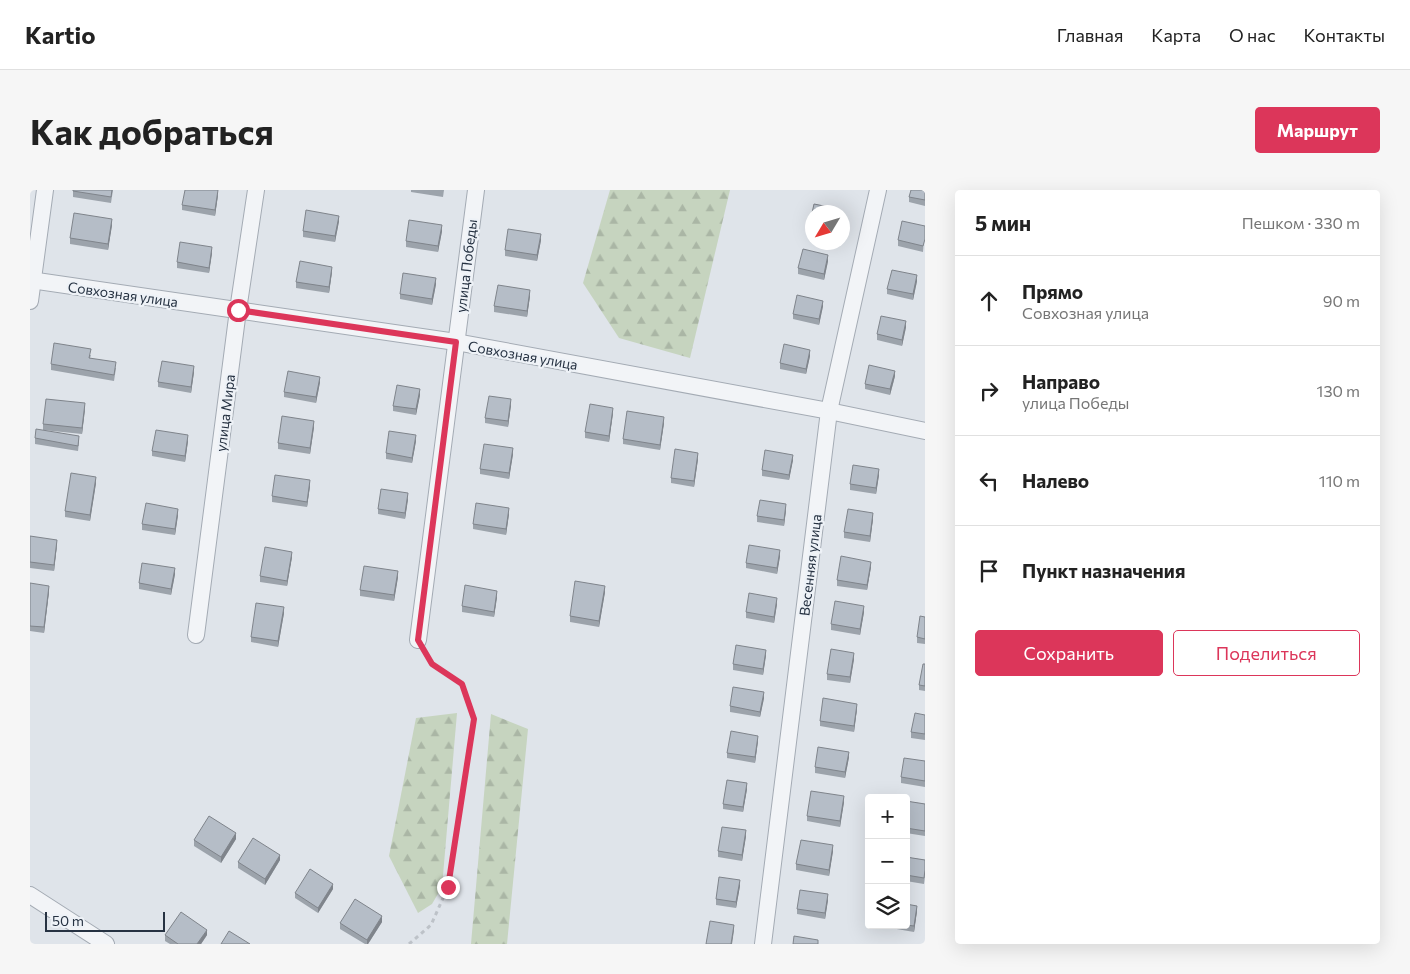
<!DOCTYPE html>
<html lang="ru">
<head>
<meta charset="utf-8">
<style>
	:root { --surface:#fff; --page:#f6f6f6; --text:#222; --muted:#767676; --line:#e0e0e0; --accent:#dc365a }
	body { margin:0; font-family:Commissioner,sans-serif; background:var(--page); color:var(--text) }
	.controls { position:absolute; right:15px; bottom:15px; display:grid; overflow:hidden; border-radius:5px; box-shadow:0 5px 20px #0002 }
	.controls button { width:45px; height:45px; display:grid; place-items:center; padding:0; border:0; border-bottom:1px solid var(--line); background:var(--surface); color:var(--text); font:25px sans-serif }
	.compass { position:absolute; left:775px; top:15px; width:45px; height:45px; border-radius:50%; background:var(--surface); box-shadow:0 5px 20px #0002; rotate:232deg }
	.scale { position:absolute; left:15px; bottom:12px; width:120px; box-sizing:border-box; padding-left:5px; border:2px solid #263242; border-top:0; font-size:14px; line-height:18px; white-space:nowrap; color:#263242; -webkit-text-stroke:4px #eef2f7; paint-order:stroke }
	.stop { position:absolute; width:15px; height:15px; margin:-11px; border:4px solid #dc365a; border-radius:50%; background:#fff }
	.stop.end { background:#dc365a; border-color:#fff; box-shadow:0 1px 5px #0008 }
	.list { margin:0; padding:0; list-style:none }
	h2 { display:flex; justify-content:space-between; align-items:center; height:65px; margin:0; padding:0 20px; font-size:21px }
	h2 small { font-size:16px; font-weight:400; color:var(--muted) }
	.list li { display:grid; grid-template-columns:32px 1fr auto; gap:15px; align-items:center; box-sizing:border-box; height:90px; padding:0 20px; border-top:1px solid var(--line) }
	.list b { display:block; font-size:19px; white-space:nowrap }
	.list p { margin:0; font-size:16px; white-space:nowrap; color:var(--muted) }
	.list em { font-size:16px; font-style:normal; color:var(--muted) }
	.actions { display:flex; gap:10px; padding:15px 20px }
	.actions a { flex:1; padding:11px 0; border:1px solid var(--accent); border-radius:5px; text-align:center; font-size:18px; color:var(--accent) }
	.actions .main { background:var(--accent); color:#fff }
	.icon { flex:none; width:28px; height:28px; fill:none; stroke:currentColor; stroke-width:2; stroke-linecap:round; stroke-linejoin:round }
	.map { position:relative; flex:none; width:895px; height:754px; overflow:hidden; border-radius:5px }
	header { display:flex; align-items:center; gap:30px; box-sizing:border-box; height:70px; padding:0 25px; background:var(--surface); border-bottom:1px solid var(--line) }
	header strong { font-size:24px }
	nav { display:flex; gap:28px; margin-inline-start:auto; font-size:18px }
	.intro { display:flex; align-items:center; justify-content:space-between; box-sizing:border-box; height:120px; padding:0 30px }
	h1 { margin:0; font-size:35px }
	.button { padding:12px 22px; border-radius:5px; background:var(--accent); color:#fff; font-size:18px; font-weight:700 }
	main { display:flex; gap:30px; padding:0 30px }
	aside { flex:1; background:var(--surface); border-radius:5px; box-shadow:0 5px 20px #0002 }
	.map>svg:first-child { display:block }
</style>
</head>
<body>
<header>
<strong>Kartio</strong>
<nav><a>Главная</a><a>Карта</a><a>О нас</a><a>Контакты</a></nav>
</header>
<div class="intro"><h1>Как добраться</h1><a class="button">Маршрут</a></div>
<main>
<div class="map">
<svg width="895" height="754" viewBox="0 0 895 754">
	<defs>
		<pattern id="forest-firs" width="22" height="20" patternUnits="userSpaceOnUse" patternTransform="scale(1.25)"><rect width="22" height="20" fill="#c6d4bf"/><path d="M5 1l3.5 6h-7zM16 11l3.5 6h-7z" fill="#aab6a5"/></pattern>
	</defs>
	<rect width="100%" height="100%" fill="#dfe4ea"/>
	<g fill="url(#forest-firs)">
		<polygon points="580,0 700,0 660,168 589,148 553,93"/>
		<polygon points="427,523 412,697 402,714 388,723 359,666 386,528"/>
		<polygon points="461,524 498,539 477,754 441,754"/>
	</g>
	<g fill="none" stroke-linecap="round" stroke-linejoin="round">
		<defs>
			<g id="minor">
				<polyline points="0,90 426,152 799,221 895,241"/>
				<polyline points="0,111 15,0"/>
				<polyline points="166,445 208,120 226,0"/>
				<polyline points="388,450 446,0"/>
				<polyline points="0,705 76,754"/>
				<polyline points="733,754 799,221 848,0"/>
			</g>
		</defs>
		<use href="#minor" stroke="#a4abb4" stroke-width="18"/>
		<polyline stroke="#bdc2c8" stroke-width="3" stroke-dasharray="4 4" stroke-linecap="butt" points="379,754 401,735 418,697 445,529 432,494 402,474 395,463"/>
		<use href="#minor" stroke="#f2f4f7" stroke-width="16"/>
	</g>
	<g fill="#9ca3ab">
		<polygon points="43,0 83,0 81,13 43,7"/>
		<polygon points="381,0 414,0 413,7 381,2"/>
		<polygon points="895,0 895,16 879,12 879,7"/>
		<polygon points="188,5 185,26 152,20 152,15"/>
		<polygon points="784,14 809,19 809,22 782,22 782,39 780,38 780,32"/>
		<polygon points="309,31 305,52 273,47 273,41"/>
		<polygon points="82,35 78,60 40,54 40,48"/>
		<polygon points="895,36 893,62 868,56 868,50"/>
		<polygon points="412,41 408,62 376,57 376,51"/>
		<polygon points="511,50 507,71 475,66 475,60"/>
		<polygon points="182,63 179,83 147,78 147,72"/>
		<polygon points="798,71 794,90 768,84 768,78"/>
		<polygon points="302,82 299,103 266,98 266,92"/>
		<polygon points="887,91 883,110 857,104 857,99"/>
		<polygon points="406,94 402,115 370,109 370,104"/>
		<polygon points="500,106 497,127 464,122 464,116"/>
		<polygon points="793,116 789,135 763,129 763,124"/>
		<polygon points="876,137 872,156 847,150 847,144"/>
		<polygon points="61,165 60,168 86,178 84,191 21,180 21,174"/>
		<polygon points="780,166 776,184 750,179 750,173"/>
		<polygon points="164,182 161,203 128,197 128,192"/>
		<polygon points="865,186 860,205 835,199 835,194"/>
		<polygon points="290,192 286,213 254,207 254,202"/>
		<polygon points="390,205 386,225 363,221 363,216"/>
		<polygon points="481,215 478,237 455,233 455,228"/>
		<polygon points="55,219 52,244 13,240 13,234"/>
		<polygon points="583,223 579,252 555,248 555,242"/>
		<polygon points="634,233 630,260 593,254 593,249"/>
		<polygon points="284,237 280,264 248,259 248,253"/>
		<polygon points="5,248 49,252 48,261 5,254"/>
		<polygon points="158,251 155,272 122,266 122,261"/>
		<polygon points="386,251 382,273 356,269 356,263"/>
		<polygon points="483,264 479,289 450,284 450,279"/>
		<polygon points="668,269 664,297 641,293 641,288"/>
		<polygon points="763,270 759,290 732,286 732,280"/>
		<polygon points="849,285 846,304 820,300 820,294"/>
		<polygon points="66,293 60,331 35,327 35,321"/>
		<polygon points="280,296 277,317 242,312 242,306"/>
		<polygon points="378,309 375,329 348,324 348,319"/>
		<polygon points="756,320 754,336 727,332 727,326"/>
		<polygon points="479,324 476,345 443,339 443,334"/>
		<polygon points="148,325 145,345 112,340 112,334"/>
		<polygon points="843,329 840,352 814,348 814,342"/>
		<polygon points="0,346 27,355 24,381 0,378"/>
		<polygon points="750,366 747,384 716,378 716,373"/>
		<polygon points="262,367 257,396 230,392 230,386"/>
		<polygon points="841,377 837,400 807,396 807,390"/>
		<polygon points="145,384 141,405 109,399 109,393"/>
		<polygon points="368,387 364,411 330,406 330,400"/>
		<polygon points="0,393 19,402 14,443 0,441"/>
		<polygon points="575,402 569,437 540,432 540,426"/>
		<polygon points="467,407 464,427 432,422 432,416"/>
		<polygon points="747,414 744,433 716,428 716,422"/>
		<polygon points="834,422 830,445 801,440 801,434"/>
		<polygon points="254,423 248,457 221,452 221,447"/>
		<polygon points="895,427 895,454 887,453 887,447"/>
		<polygon points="736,465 733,485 703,480 703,474"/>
		<polygon points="824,469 820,493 797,490 797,484"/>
		<polygon points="895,474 895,501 889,500 889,495"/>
		<polygon points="734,508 730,527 700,522 700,516"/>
		<polygon points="827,519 824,542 790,536 790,531"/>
		<polygon points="895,525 895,550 881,548 881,542"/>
		<polygon points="728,551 725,573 697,568 697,563"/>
		<polygon points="819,567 815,588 785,583 785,577"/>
		<polygon points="895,571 895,597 871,593 871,587"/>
		<polygon points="717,599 713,622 693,619 693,614"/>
		<polygon points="876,611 895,614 895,646 876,643"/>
		<polygon points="814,612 810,637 777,631 777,626"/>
		<polygon points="716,646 712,671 688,667 688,661"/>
		<polygon points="206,649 191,673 164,656 164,650"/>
		<polygon points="803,661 799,686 766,680 766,674"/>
		<polygon points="876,667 895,670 895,686 894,694 876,691"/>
		<polygon points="250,670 235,695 208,678 208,672"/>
		<polygon points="710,696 706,718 686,715 686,709"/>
		<polygon points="303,699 288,723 265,708 265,703"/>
		<polygon points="798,710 795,729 767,724 767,719"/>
		<polygon points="876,714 887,721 884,742 855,737 855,735 876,735"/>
		<polygon points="352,732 338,754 335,754 310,739 310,733"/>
		<polygon points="135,745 177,745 171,754 140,754 135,751"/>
	</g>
	<g fill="#7f848b">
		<polygon points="188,0 188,5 185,26 185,20"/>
		<polygon points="309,26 309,31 305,52 305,46"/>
		<polygon points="82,29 82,35 78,60 78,54"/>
		<polygon points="412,35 412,41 408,62 408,56"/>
		<polygon points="511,44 511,50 507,71 507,65"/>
		<polygon points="182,57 182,63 179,83 179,78"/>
		<polygon points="798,65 798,71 794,90 794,84"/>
		<polygon points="302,77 302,82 299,103 299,97"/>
		<polygon points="887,85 887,91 883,110 883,104"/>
		<polygon points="406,88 406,94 402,115 402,109"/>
		<polygon points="500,100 500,106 497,127 497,121"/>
		<polygon points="793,111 793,116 789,135 789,129"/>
		<polygon points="876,131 876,137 872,156 872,150"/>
		<polygon points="780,160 780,166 776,184 776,179"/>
		<polygon points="164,176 164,182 161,203 161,197"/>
		<polygon points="865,181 865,186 860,205 860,199"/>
		<polygon points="290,187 290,192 286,213 286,207"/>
		<polygon points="390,199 390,205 386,225 386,219"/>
		<polygon points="481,209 481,215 478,237 478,231"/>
		<polygon points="55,213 55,219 52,244 52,238"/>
		<polygon points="583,218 583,223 579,252 579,246"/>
		<polygon points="634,227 634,233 630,260 630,255"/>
		<polygon points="284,231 284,237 280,264 280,258"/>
		<polygon points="158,245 158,251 155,272 155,266"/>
		<polygon points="386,245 386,251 382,273 382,268"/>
		<polygon points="483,258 483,264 479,289 479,283"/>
		<polygon points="668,263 668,269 664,297 664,291"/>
		<polygon points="763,265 763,270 759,290 759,285"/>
		<polygon points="849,279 849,285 846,304 846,298"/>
		<polygon points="66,287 66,293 60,331 60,325"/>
		<polygon points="280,290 280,296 277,317 277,312"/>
		<polygon points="378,303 378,309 375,329 375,323"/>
		<polygon points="756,314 756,320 754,336 754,330"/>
		<polygon points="479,318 479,324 476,345 476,339"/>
		<polygon points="148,319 148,325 145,345 145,339"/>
		<polygon points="843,323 843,329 840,352 840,346"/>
		<polygon points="27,350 27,355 24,381 24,375"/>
		<polygon points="750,360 750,366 747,384 747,378"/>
		<polygon points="262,362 262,367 257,396 257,391"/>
		<polygon points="841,372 841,377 837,400 837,395"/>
		<polygon points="145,378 145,384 141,405 141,399"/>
		<polygon points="368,381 368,387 364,411 364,405"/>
		<polygon points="19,396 19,402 14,443 14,437"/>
		<polygon points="575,396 575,402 569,437 569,431"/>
		<polygon points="467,401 467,407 464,427 464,422"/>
		<polygon points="747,408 747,414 744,433 744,427"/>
		<polygon points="834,416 834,422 830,445 830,439"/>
		<polygon points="254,417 254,423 248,457 248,451"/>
		<polygon points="736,460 736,465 733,485 733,479"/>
		<polygon points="824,463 824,469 820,493 820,487"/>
		<polygon points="734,502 734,508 730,527 730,522"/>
		<polygon points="827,514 827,519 824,542 824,536"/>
		<polygon points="728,546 728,551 725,573 725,567"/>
		<polygon points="819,562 819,567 815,588 815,582"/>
		<polygon points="717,593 717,599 713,622 713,617"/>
		<polygon points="814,606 814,612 810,637 810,631"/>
		<polygon points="716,640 716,646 712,671 712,665"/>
		<polygon points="206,643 206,649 191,673 191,667"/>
		<polygon points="803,655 803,661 799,686 799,680"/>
		<polygon points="250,665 250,670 235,695 235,689"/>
		<polygon points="710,690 710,696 706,718 706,712"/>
		<polygon points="303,694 303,699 288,723 288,718"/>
		<polygon points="798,704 798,710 795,729 795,723"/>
		<polygon points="887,716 887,721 884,742 884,736"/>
		<polygon points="352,726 352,732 338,754 337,754 337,750"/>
		<polygon points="704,735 704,740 702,754 701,754"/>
		<polygon points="177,740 177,745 171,754 167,754"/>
	</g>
	<g fill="#b5bdc7" stroke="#7f848b">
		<polygon points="43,0 82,0 81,7 43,1"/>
		<polygon points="155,0 188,0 185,20 152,15"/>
		<polygon points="881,0 895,0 895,10 879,7"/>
		<polygon points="784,14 809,19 809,22 782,22 782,33 780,32"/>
		<polygon points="276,20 309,26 305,46 273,41"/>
		<polygon points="44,23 82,29 78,54 40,48"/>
		<polygon points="379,30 412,35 408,56 376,51"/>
		<polygon points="872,31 895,36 895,49 893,56 868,50"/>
		<polygon points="478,39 511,44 507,65 475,60"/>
		<polygon points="150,52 182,57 179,78 147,72"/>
		<polygon points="773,59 798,65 794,84 768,78"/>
		<polygon points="270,71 302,77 299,97 266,92"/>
		<polygon points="862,80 887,85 883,104 857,99"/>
		<polygon points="373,83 406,88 402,109 370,104"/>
		<polygon points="468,95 500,100 497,121 464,116"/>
		<polygon points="767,105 793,111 789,129 763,124"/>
		<polygon points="851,126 876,131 872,150 847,144"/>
		<polygon points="24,153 61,159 59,168 86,172 84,185 21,174"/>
		<polygon points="754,154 780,160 776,179 750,173"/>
		<polygon points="132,171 164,176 161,197 128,192"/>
		<polygon points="839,175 865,181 860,199 835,194"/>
		<polygon points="258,181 290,187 286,207 254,202"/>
		<polygon points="367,195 390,199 386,219 363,216"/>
		<polygon points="459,206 481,209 478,231 455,228"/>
		<polygon points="16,209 55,213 52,238 13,234"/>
		<polygon points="560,214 583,218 579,246 555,242"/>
		<polygon points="597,221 634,227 630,255 593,249"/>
		<polygon points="252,226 284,231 280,258 248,253"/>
		<polygon points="6,239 49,246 48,256 5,248"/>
		<polygon points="126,240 158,245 155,266 122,261"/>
		<polygon points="359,241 386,245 382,268 356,263"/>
		<polygon points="454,254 483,258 479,283 450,279"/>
		<polygon points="645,259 668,263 664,291 641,288"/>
		<polygon points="735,260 763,265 759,285 732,280"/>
		<polygon points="823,275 849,279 846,298 820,294"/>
		<polygon points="41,283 66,287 60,325 35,321"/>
		<polygon points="245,285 280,290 277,312 242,306"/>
		<polygon points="351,299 378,303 375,323 348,319"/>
		<polygon points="730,310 756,314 754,330 727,326"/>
		<polygon points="116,313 148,319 145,339 112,334"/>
		<polygon points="446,313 479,318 476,339 443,334"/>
		<polygon points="818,319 843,323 840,346 814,342"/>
		<polygon points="0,346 27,350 24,375 0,372"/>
		<polygon points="719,355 750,360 747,378 716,373"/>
		<polygon points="235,357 262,362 257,391 230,386"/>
		<polygon points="811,366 841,372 837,395 807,390"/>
		<polygon points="112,373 145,378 141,399 109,393"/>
		<polygon points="334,376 368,381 364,405 330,400"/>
		<polygon points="545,391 575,396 569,431 540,426"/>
		<polygon points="0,393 19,396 14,437 0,436"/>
		<polygon points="435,395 467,401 464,422 432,416"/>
		<polygon points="719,403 747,408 744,427 716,422"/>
		<polygon points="805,411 834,416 830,439 801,434"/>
		<polygon points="226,413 254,417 248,451 221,447"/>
		<polygon points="890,426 895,427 895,449 887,447"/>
		<polygon points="706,455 736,460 733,479 703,474"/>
		<polygon points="801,459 824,463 820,487 797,484"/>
		<polygon points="893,474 895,474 895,496 889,495"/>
		<polygon points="703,497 734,502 730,522 700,516"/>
		<polygon points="793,508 827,514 824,536 790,531"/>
		<polygon points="885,523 895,525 895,544 881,542"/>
		<polygon points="701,541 728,546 725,567 697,563"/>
		<polygon points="788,557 819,562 815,582 785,577"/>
		<polygon points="874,568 895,571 895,591 871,587"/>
		<polygon points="697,590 717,593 713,617 693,614"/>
		<polygon points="781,601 814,606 810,631 777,626"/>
		<polygon points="876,611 895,614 895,641 876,638"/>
		<polygon points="179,626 206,643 191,667 164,650"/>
		<polygon points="692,637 716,640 712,665 688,661"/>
		<polygon points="223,648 250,665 235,689 208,672"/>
		<polygon points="771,650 803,655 799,680 766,674"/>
		<polygon points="876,667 895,670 895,680 894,688 876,685"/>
		<polygon points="280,679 303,694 288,718 265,703"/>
		<polygon points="689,687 710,690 706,712 686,709"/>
		<polygon points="770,700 798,704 795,723 767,719"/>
		<polygon points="325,709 352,726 337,750 310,733"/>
		<polygon points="876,714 887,716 884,736 876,735"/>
		<polygon points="151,722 177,740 167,754 148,754 135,745"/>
		<polygon points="680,731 704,735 701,754 676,754"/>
		<polygon points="199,741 220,754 191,754"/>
		<polygon points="764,746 788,750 788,754 763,754"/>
	</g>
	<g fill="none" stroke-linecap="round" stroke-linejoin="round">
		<polyline stroke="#dc365a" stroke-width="6" points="208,120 426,152 388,450 402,474 432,494 444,529 418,697"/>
	</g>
	<g text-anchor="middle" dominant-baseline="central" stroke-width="4.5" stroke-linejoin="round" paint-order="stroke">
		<g font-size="14" fill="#263242" stroke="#eef2f7">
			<text transform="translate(436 76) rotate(-83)">улица Победы</text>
			<text transform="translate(93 104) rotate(8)">Совхозная улица</text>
			<text transform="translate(493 165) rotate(10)">Совхозная улица</text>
			<text transform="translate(195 223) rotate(-83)">улица Мира</text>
			<text transform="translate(780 375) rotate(-83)">Весенняя улица</text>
		</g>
	</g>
</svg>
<div class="controls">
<button>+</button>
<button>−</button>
<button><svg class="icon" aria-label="layers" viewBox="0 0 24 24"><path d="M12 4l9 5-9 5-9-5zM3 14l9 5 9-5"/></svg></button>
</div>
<svg class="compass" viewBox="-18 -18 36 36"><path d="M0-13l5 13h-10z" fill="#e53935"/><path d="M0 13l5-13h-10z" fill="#767676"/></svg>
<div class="scale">50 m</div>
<div class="stop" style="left:208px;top:120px"></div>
<div class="stop end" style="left:418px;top:697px"></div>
</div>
<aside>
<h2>5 мин<small>Пешком · 330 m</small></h2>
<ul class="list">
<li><svg class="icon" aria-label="ahead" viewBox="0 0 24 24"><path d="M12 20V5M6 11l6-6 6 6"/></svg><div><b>Прямо</b><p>Совхозная улица</p></div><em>90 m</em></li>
<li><svg class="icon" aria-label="right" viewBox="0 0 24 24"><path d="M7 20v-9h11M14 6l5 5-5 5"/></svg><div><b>Направо</b><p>улица Победы</p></div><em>130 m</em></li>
<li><svg class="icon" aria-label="left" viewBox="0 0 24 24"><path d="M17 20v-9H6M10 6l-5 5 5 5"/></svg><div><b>Налево</b></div><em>110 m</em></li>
<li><svg class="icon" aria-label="arrive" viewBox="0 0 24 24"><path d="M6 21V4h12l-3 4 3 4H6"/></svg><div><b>Пункт назначения</b></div></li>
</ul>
<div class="actions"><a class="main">Сохранить</a><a>Поделиться</a></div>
</aside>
</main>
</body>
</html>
